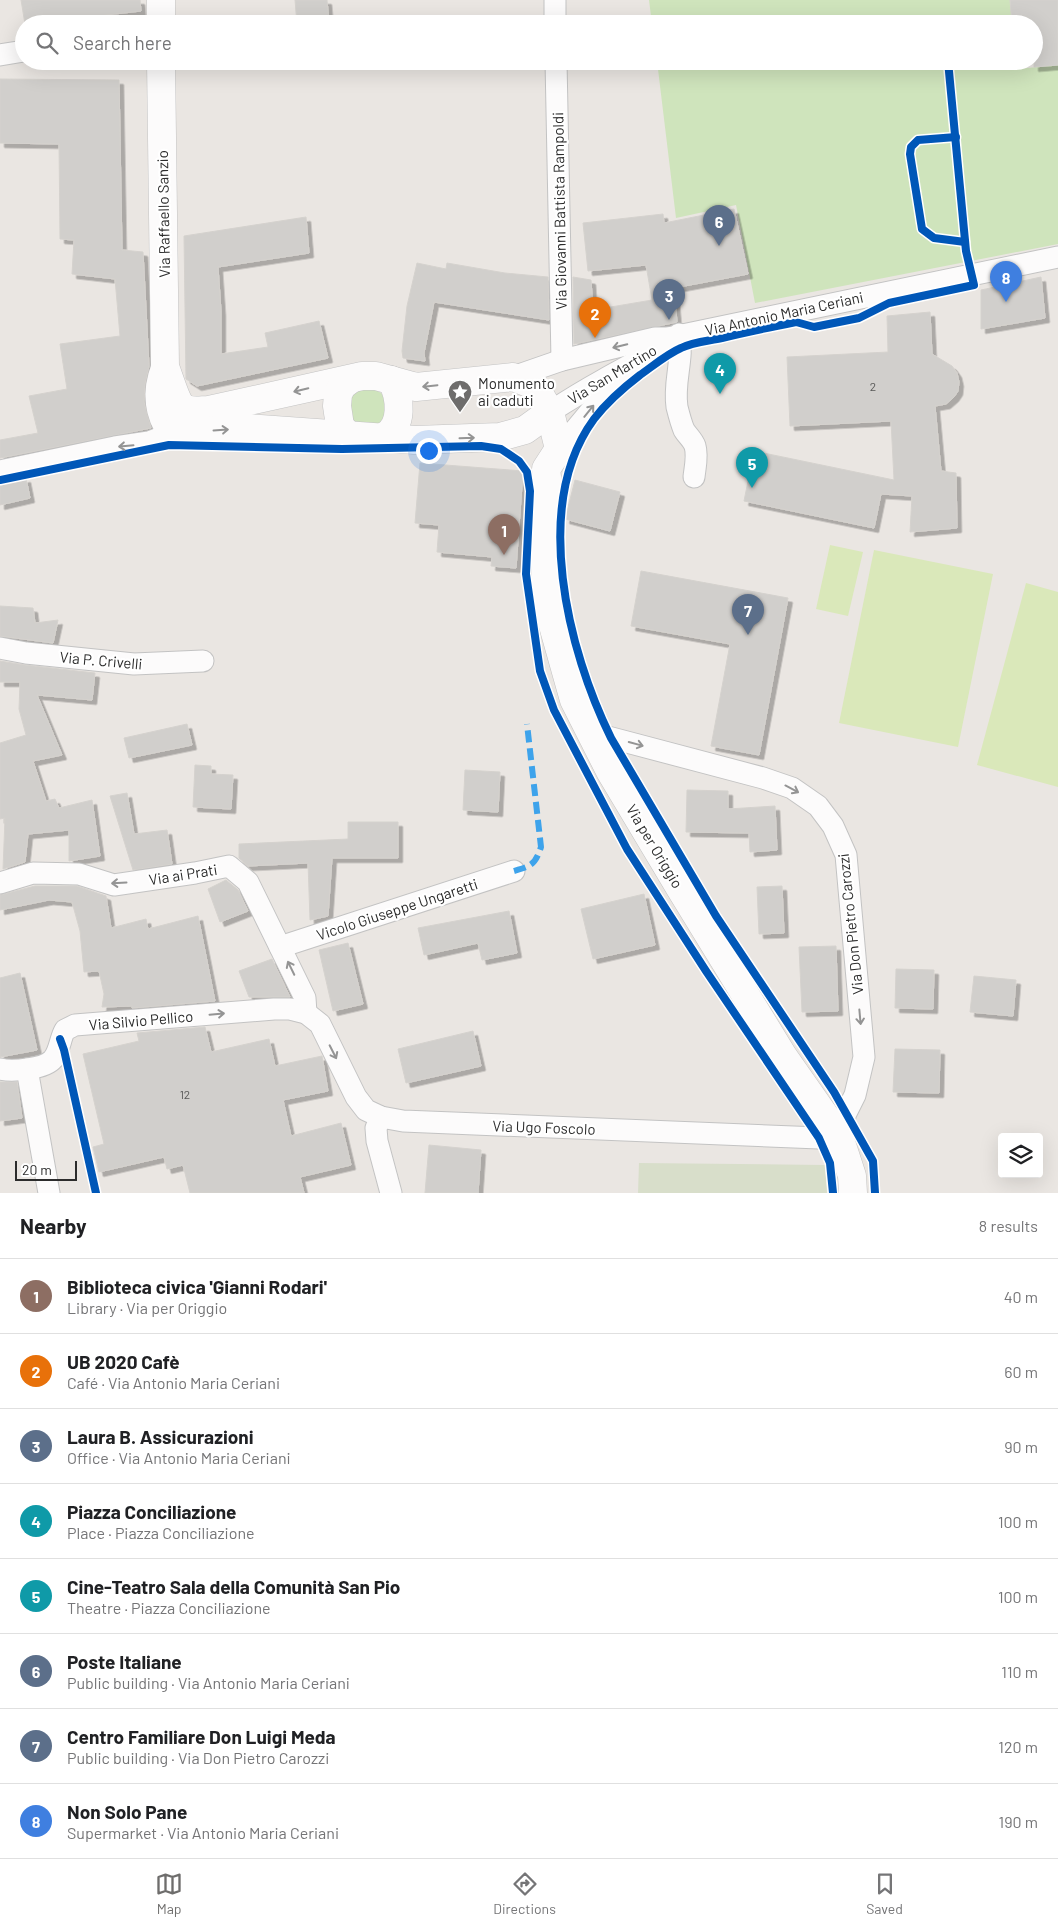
<!DOCTYPE html>
<html lang="en">
<head>
<meta charset="utf-8">
<style>
	:root { --surface:#fff; --page:#f6f6f6; --text:#202124; --muted:#757577; --line:#e0e0e0; --accent:#6e6d6c }
	body { margin:0; font-family:Barlow,sans-serif; background:var(--page); color:var(--text) }
	.controls { position:absolute; right:15px; bottom:15px; display:grid; overflow:hidden; border-radius:5px; box-shadow:0 5px 20px #0002 }
	.controls button { width:45px; height:45px; display:grid; place-items:center; padding:0; border:0; border-bottom:1px solid var(--line); background:var(--surface); color:var(--text); font:25px sans-serif }
	.scale { position:absolute; left:15px; bottom:12px; width:62px; box-sizing:border-box; padding-left:5px; border:2px solid #2c2c2c; border-top:0; font-size:14px; line-height:18px; white-space:nowrap; color:#2c2c2c; -webkit-text-stroke:4px #fff; paint-order:stroke }
	.you { position:absolute; left:428px; top:450px; width:18px; height:18px; margin:-12px; border:4px solid #fff; border-radius:50%; background:#1a73e8; box-shadow:0 0 0 8px #1a73e833 }
	.badge { display:grid; place-items:center; width:32px; height:32px; border-radius:50%; background:var(--accent); color:#fff; font-size:16px; font-weight:700 }
	.pin { position:absolute; translate:-50% -41px; filter:drop-shadow(0 1px 2px #0008) }
	.pin::after { content:''; position:absolute; top:26px; width:18px; height:15px; background:inherit; clip-path:polygon(0 0,100% 0,50% 100%) }
	.list { margin:0; padding:0; list-style:none }
	h2 { display:flex; justify-content:space-between; align-items:center; height:65px; margin:0; padding:0 20px; font-size:21px }
	h2 small { font-size:16px; font-weight:400; color:var(--muted) }
	.list li { display:grid; grid-template-columns:32px 1fr auto; gap:15px; align-items:center; box-sizing:border-box; height:75px; padding:0 20px; border-top:1px solid var(--line) }
	.list b { display:block; font-size:19px; white-space:nowrap }
	.list p { margin:0; font-size:16px; white-space:nowrap; color:var(--muted) }
	.list em { font-size:16px; font-style:normal; color:var(--muted) }
	.icon { flex:none; width:28px; height:28px; fill:none; stroke:currentColor; stroke-width:2; stroke-linecap:round; stroke-linejoin:round }
	.map { position:relative; flex:none; width:1058px; height:1193px; overflow:hidden }
	.search { position:absolute; background:var(--surface); box-shadow:0 5px 20px #0002; left:15px; right:15px; top:15px; height:55px; display:flex; align-items:center; gap:12px; box-sizing:border-box; padding:0 18px; border-radius:28px; color:var(--muted); font-size:19px }
	.sheet { height:665px; background:var(--surface) }
	nav { display:flex; justify-content:space-around; align-items:center; box-sizing:border-box; height:70px; border-top:1px solid var(--line); background:var(--surface); font-size:14px; color:var(--muted) }
	nav a { display:grid; justify-items:center; gap:2px }
	nav .on { color:var(--accent) }
	.map>svg:first-child { display:block }
</style>
</head>
<body>
<div class="map">
<svg width="1058" height="1193" viewBox="0 0 1058 1193">
	<defs>
		<filter id="shadow"><feDropShadow dx="4.5" dy="4.5" stdDeviation="0" flood-color="#0004"/></filter>
	</defs>
	<rect width="100%" height="100%" fill="#eae6e2"/>
	<g fill="#cfe4bc">
		<polygon points="649,0 1010,0 1012,24 652,24"/>
		<polygon points="657,61 1016,61 1017,69 1058,65 1058,244 755,303 736,205 676,218"/>
		<path d="M366,387C385,392 384,394 388,413C386,416 383,421 381,423C373,430 357,425 351,419C350,399 347,396 366,387Z"/>
	</g>
	<polygon fill="#d8deca" points="639,1163 825,1165 827,1193 638,1193"/>
	<g fill="#dae8ba">
		<polygon points="830,545 863,552 848,616 816,609"/>
		<polygon points="874,550 993,574 958,747 839,723"/>
		<polygon points="1026,583 1058,592 1058,787 977,765"/>
	</g>
	<g fill="#d1cfcc" stroke="#d5d2ce" filter="url(#shadow)">
		<polygon points="21,0 140,0 141,11 71,19 71,21 58,24 25,24"/>
		<polygon points="295,0 327,0 329,22 297,24"/>
		<polygon points="1010,0 1058,0 1058,65 1034,67 1034,24 1012,24"/>
		<polygon points="0,79 119,80 122,250 143,252 149,366 145,384 144,402 151,428 0,458 0,440 38,433 29,396 67,389 60,344 120,336 115,279 72,274 74,240 60,239 59,144 0,143"/>
		<polygon points="734,209 748,274 674,288 677,322 574,344 573,277 591,280 593,310 652,300 646,265 588,271 583,223 663,214 664,223"/>
		<polygon points="306,217 309,253 218,267 221,311 221,354 268,347 265,333 319,321 328,358 197,386 186,379 184,236"/>
		<polygon points="417,263 446,269 447,263 505,273 548,277 549,320 434,302 424,353 425,361 403,358 402,351 407,306"/>
		<polygon points="1041,277 1045,318 981,329 981,290"/>
		<polygon points="930,312 932,354 952,366 957,373 959,382 958,391 954,397 946,404 935,406 941,471 956,473 957,528 910,532 912,496 881,494 874,528 744,501 754,451 894,480 891,421 790,426 787,357 888,352 887,316"/>
		<polygon points="420,463 523,471 516,568 491,566 492,557 437,552 439,525 415,523"/>
		<polygon points="26,478 30,498 0,505 0,483"/>
		<polygon points="575,480 620,492 610,531 565,519"/>
		<polygon points="641,571 788,598 759,755 711,746 730,644 631,626"/>
		<polygon points="0,606 33,608 35,623 58,620 53,643 0,636"/>
		<polygon points="0,661 25,665 95,673 92,700 37,695 62,755 33,761 46,801 55,799 59,808 92,800 100,856 69,861 69,830 28,834 25,862 3,869 5,818 0,819 0,743 26,735 19,709 20,682 0,682"/>
		<polygon points="187,724 192,745 129,758 124,738"/>
		<polygon points="195,765 211,766 211,774 233,775 231,809 193,807"/>
		<polygon points="465,770 500,772 498,812 463,810"/>
		<polygon points="687,790 728,791 728,809 775,806 777,850 750,852 749,833 686,832"/>
		<polygon points="127,793 134,834 167,830 172,864 133,870 110,796"/>
		<polygon points="348,822 398,822 398,858 332,858 328,916 310,920 308,863 248,866 239,858 239,844 348,839"/>
		<polygon points="226,880 238,890 248,911 220,922 208,889"/>
		<polygon points="35,886 77,886 106,896 111,928 146,919 148,929 198,916 215,1001 132,1008 132,1006 102,1007 104,994 99,971 84,972 80,931 72,902 49,900 0,910 0,895"/>
		<polygon points="782,886 784,933 759,934 757,887"/>
		<polygon points="644,894 655,945 593,959 581,909"/>
		<polygon points="509,911 517,953 482,960 478,943 424,955 418,928"/>
		<polygon points="348,943 363,1004 333,1011 319,950"/>
		<polygon points="836,946 838,1011 802,1012 799,947"/>
		<polygon points="272,959 290,997 249,997 239,971"/>
		<polygon points="896,969 934,970 933,1009 895,1008"/>
		<polygon points="20,973 37,1050 0,1057 0,978"/>
		<polygon points="974,976 1016,980 1013,1016 970,1012"/>
		<polygon points="205,1027 211,1052 269,1039 275,1066 322,1056 328,1091 283,1100 291,1136 341,1123 351,1165 300,1177 304,1193 190,1193 183,1165 167,1169 164,1157 99,1172 93,1147 104,1144 83,1054 139,1041 137,1033"/>
		<polygon points="473,1031 481,1066 406,1083 398,1049"/>
		<polygon points="895,1049 940,1050 939,1093 893,1092"/>
		<polygon points="0,1082 17,1082 22,1118 0,1121"/>
		<polygon points="429,1145 481,1150 478,1193 425,1193"/>
	</g>
	<g fill="none" stroke-linecap="round" stroke-linejoin="round">
		<defs>
			<g id="street">
				<polyline points="555,0 555,24"/>
				<polyline points="0,55 24,51"/>
				<polyline points="556,61 562,360"/>
				<path d="M679,334C684,359 673,382 677,407C679,415 681,423 684,430C687,435 693,440 695,446C698,456 695,467 694,477"/>
				<polyline points="513,377 562,360 655,338 668,338 1058,257"/>
				<path d="M550,412C567,401 585,390 603,380C627,366 647,358 668,338"/>
				<polyline points="559,449 618,378"/>
				<polyline points="0,471 115,447 149,442 172,433"/>
				<polyline points="0,648 26,653 134,664 203,661"/>
				<polyline points="0,883 33,873 79,874 114,885 195,873 229,866 248,882 305,998 306,1013"/>
				<polyline points="280,947 514,871"/>
				<path d="M0,1069C12,1072 45,1069 53,1059C60,1051 60,1038 65,1030L75,1025L274,1009H290L306,1013L320,1024L356,1097L366,1110L381,1117L403,1121L819,1138L839,1136L846,1113L855,1095L864,1057L846,855L833,826L818,806L792,788L763,778L589,732"/>
				<polyline points="27,1069 49,1193"/>
				<polyline points="381,1117 376,1128 377,1141 391,1193"/>
			</g>
			<g id="secondary">
				<polyline points="161,0 161,24"/>
				<path d="M161,61L165,367C169,376 176,403 184,408C191,412 201,410 209,410L362,376H376L416,387L513,377L531,384L540,395L550,412L559,449L546,469L548,485L545,551L546,585L552,622L574,700L610,771L680,888L783,1056L839,1136L852,1176L853,1193"/>
				<path d="M165,368C156,391 158,413 172,433"/>
				<polyline points="172,433 246,428 415,440 500,437 525,430 550,412"/>
				<polyline points="348,435 340,426 337,406 338,394 342,386 351,379"/>
				<path d="M383,437C404,428 401,396 391,380"/>
			</g>
		</defs>
		<use href="#street" stroke="#c3c3c3" stroke-width="23"/>
		<use href="#secondary" stroke="#c3c3c3" stroke-width="29"/>
		<use href="#street" stroke="#fcfbfb" stroke-width="21"/>
		<use href="#secondary" stroke="#fcfbfb" stroke-width="28"/>
		<path stroke="#3ea3eb" stroke-width="6" stroke-dasharray="12 6" stroke-linecap="butt" d="M514,871C531,866 535,865 541,847L527,724"/>
		<defs>
			<g id="cycleway">
				<polyline points="956,137 918,140 911,147 910,154 922,229 934,238 965,242"/>
				<polyline points="0,480 169,445 342,449 481,446 501,449 519,461 527,472 530,491 526,574 540,671 554,710 627,849 706,971 819,1138 830,1163 833,1193"/>
				<polyline points="60,1039 64,1050 96,1193"/>
				<path d="M875,1193L873,1161L834,1092L716,916L611,738C568,651 531,505 594,419C607,402 623,388 640,375C653,366 667,354 681,348C693,342 708,341 722,338C746,332 771,327 796,322L814,327L859,318L889,303L974,285L966,251L948,61"/>
			</g>
		</defs>
		<use href="#cycleway" stroke="#fff" stroke-width="11"/>
		<use href="#cycleway" stroke="#0057b8" stroke-width="8"/>
	</g>
	<defs><path id="oneway-shaft" d="M-6 0H5M1.5-3L5.5 0L1.5 3" fill="none" stroke-width="1.6" stroke-linecap="round" stroke-linejoin="round" transform="scale(1.25)"/></defs>
	<g stroke="#949494">
		<use href="#oneway-shaft" transform="translate(620 346) rotate(166)"/>
		<use href="#oneway-shaft" transform="translate(430 386) rotate(174)"/>
		<use href="#oneway-shaft" transform="translate(301 390) rotate(167)"/>
		<use href="#oneway-shaft" transform="translate(589 411) rotate(-51)"/>
		<use href="#oneway-shaft" transform="translate(221 430) rotate(-4)"/>
		<use href="#oneway-shaft" transform="translate(467 438) rotate(-2)"/>
		<use href="#oneway-shaft" transform="translate(126 446) rotate(175)"/>
		<use href="#oneway-shaft" transform="translate(636 744) rotate(15)"/>
		<use href="#oneway-shaft" transform="translate(792 789) rotate(28)"/>
		<use href="#oneway-shaft" transform="translate(119 883) rotate(177)"/>
		<use href="#oneway-shaft" transform="translate(291 968) rotate(-116)"/>
		<use href="#oneway-shaft" transform="translate(217 1014) rotate(-5)"/>
		<use href="#oneway-shaft" transform="translate(860 1017) rotate(85)"/>
		<use href="#oneway-shaft" transform="translate(333 1052) rotate(63)"/>
	</g>
	<defs>
		<symbol id="sight-pin" viewBox="-11 -11 22 30"><path d="M0 17L-7.5 6A9.5 9.5 0 1 1 7.5 6Z" fill="#6e6d6c" stroke="#fff"/><path d="M0-6L1.8-2.2L6-1.7L2.9 1.2L3.7 5.4L0 3.3L-3.7 5.4L-2.9 1.2L-6-1.7L-1.8-2.2Z" fill="#fff"/></symbol>
	</defs>
	<g fill-rule="evenodd">
		<use href="#sight-pin" x="446" y="378" width="28" height="38"/>
	</g>
	<g text-anchor="middle" dominant-baseline="central" stroke-width="4.5" stroke-linejoin="round" paint-order="stroke">
		<g font-size="12" fill="#565655">
			<text x="873" y="386">2</text>
			<text x="185" y="1094">12</text>
		</g>
		<g font-size="15" fill="#2c2c2c" stroke="#fff">
			<text transform="translate(559 211) rotate(-91)">Via Giovanni Battista Rampoldi</text>
			<text transform="translate(163 214) rotate(-91)">Via Raffaello Sanzio</text>
			<text transform="translate(784 313) rotate(-12)">Via Antonio Maria Ceriani</text>
			<text transform="translate(612 374) rotate(-31)">Via San Martino</text>
			<text transform="translate(101 660) rotate(5)">Via P. Crivelli</text>
			<text transform="translate(655 846) rotate(59)">Via per Origgio</text>
			<text transform="translate(183 874) rotate(-9)">Via ai Prati</text>
			<text transform="translate(397 909) rotate(-18)">Vicolo Giuseppe Ungaretti</text>
			<text transform="translate(850 924) rotate(-96)">Via Don Pietro Carozzi</text>
			<text transform="translate(141 1020) rotate(-5)">Via Silvio Pellico</text>
			<text transform="translate(544 1127) rotate(2)">Via Ugo Foscolo</text>
		</g>
		<g font-size="15" fill="#2c2c2c" stroke="#fff" text-anchor="start">
			<text x="478" y="383">Monumento<tspan x="478" dy="17">ai caduti</tspan></text>
		</g>
	</g>
</svg>
<div class="controls">
<button><svg class="icon" aria-label="layers" viewBox="0 0 24 24"><path d="M12 4l9 5-9 5-9-5zM3 14l9 5 9-5"/></svg></button>
</div>
<div class="scale">20 m</div>
<div class="you"></div>
<div class="pin badge" style="left:504px;top:555px;background:#8d6e63">1</div>
<div class="pin badge" style="left:595px;top:338px;background:#e8710a">2</div>
<div class="pin badge" style="left:669px;top:320px;background:#5c6f8a">3</div>
<div class="pin badge" style="left:720px;top:394px;background:#0f9aa8">4</div>
<div class="pin badge" style="left:752px;top:488px;background:#0f9aa8">5</div>
<div class="pin badge" style="left:719px;top:246px;background:#5c6f8a">6</div>
<div class="pin badge" style="left:748px;top:635px;background:#5c6f8a">7</div>
<div class="pin badge" style="left:1006px;top:302px;background:#3f7fe0">8</div>
<div class="search"><svg class="icon" aria-label="search" viewBox="0 0 24 24"><circle cx="10" cy="10" r="6"/><path d="M15 15l6 6"/></svg>Search here</div>
</div>
<section class="sheet">
<h2>Nearby<small>8 results</small></h2>
<ul class="list">
<li><span class="badge" style="background:#8d6e63">1</span><div><b>Biblioteca civica 'Gianni Rodari'</b><p>Library · Via per Origgio</p></div><em>40 m</em></li>
<li><span class="badge" style="background:#e8710a">2</span><div><b>UB 2020 Cafè</b><p>Café · Via Antonio Maria Ceriani</p></div><em>60 m</em></li>
<li><span class="badge" style="background:#5c6f8a">3</span><div><b>Laura B. Assicurazioni</b><p>Office · Via Antonio Maria Ceriani</p></div><em>90 m</em></li>
<li><span class="badge" style="background:#0f9aa8">4</span><div><b>Piazza Conciliazione</b><p>Place · Piazza Conciliazione</p></div><em>100 m</em></li>
<li><span class="badge" style="background:#0f9aa8">5</span><div><b>Cine-Teatro Sala della Comunità San Pio</b><p>Theatre · Piazza Conciliazione</p></div><em>100 m</em></li>
<li><span class="badge" style="background:#5c6f8a">6</span><div><b>Poste Italiane</b><p>Public building · Via Antonio Maria Ceriani</p></div><em>110 m</em></li>
<li><span class="badge" style="background:#5c6f8a">7</span><div><b>Centro Familiare Don Luigi Meda</b><p>Public building · Via Don Pietro Carozzi</p></div><em>120 m</em></li>
<li><span class="badge" style="background:#3f7fe0">8</span><div><b>Non Solo Pane</b><p>Supermarket · Via Antonio Maria Ceriani</p></div><em>190 m</em></li>
</ul>
</section>
<nav>
<a class="on"><svg class="icon" aria-label="map" viewBox="0 0 24 24"><path d="M3 6l6-2 6 2 6-2v14l-6 2-6-2-6 2zM9 4v14M15 6v14"/></svg>Map</a>
<a><svg class="icon" aria-label="directions" viewBox="0 0 24 24"><path d="M12 3l9 9-9 9-9-9zM9 14v-3h6M13 9l2 2-2 2"/></svg>Directions</a>
<a><svg class="icon" aria-label="saved" viewBox="0 0 24 24"><path d="M7 4h10v16l-5-4-5 4z"/></svg>Saved</a>
</nav>
</body>
</html>
